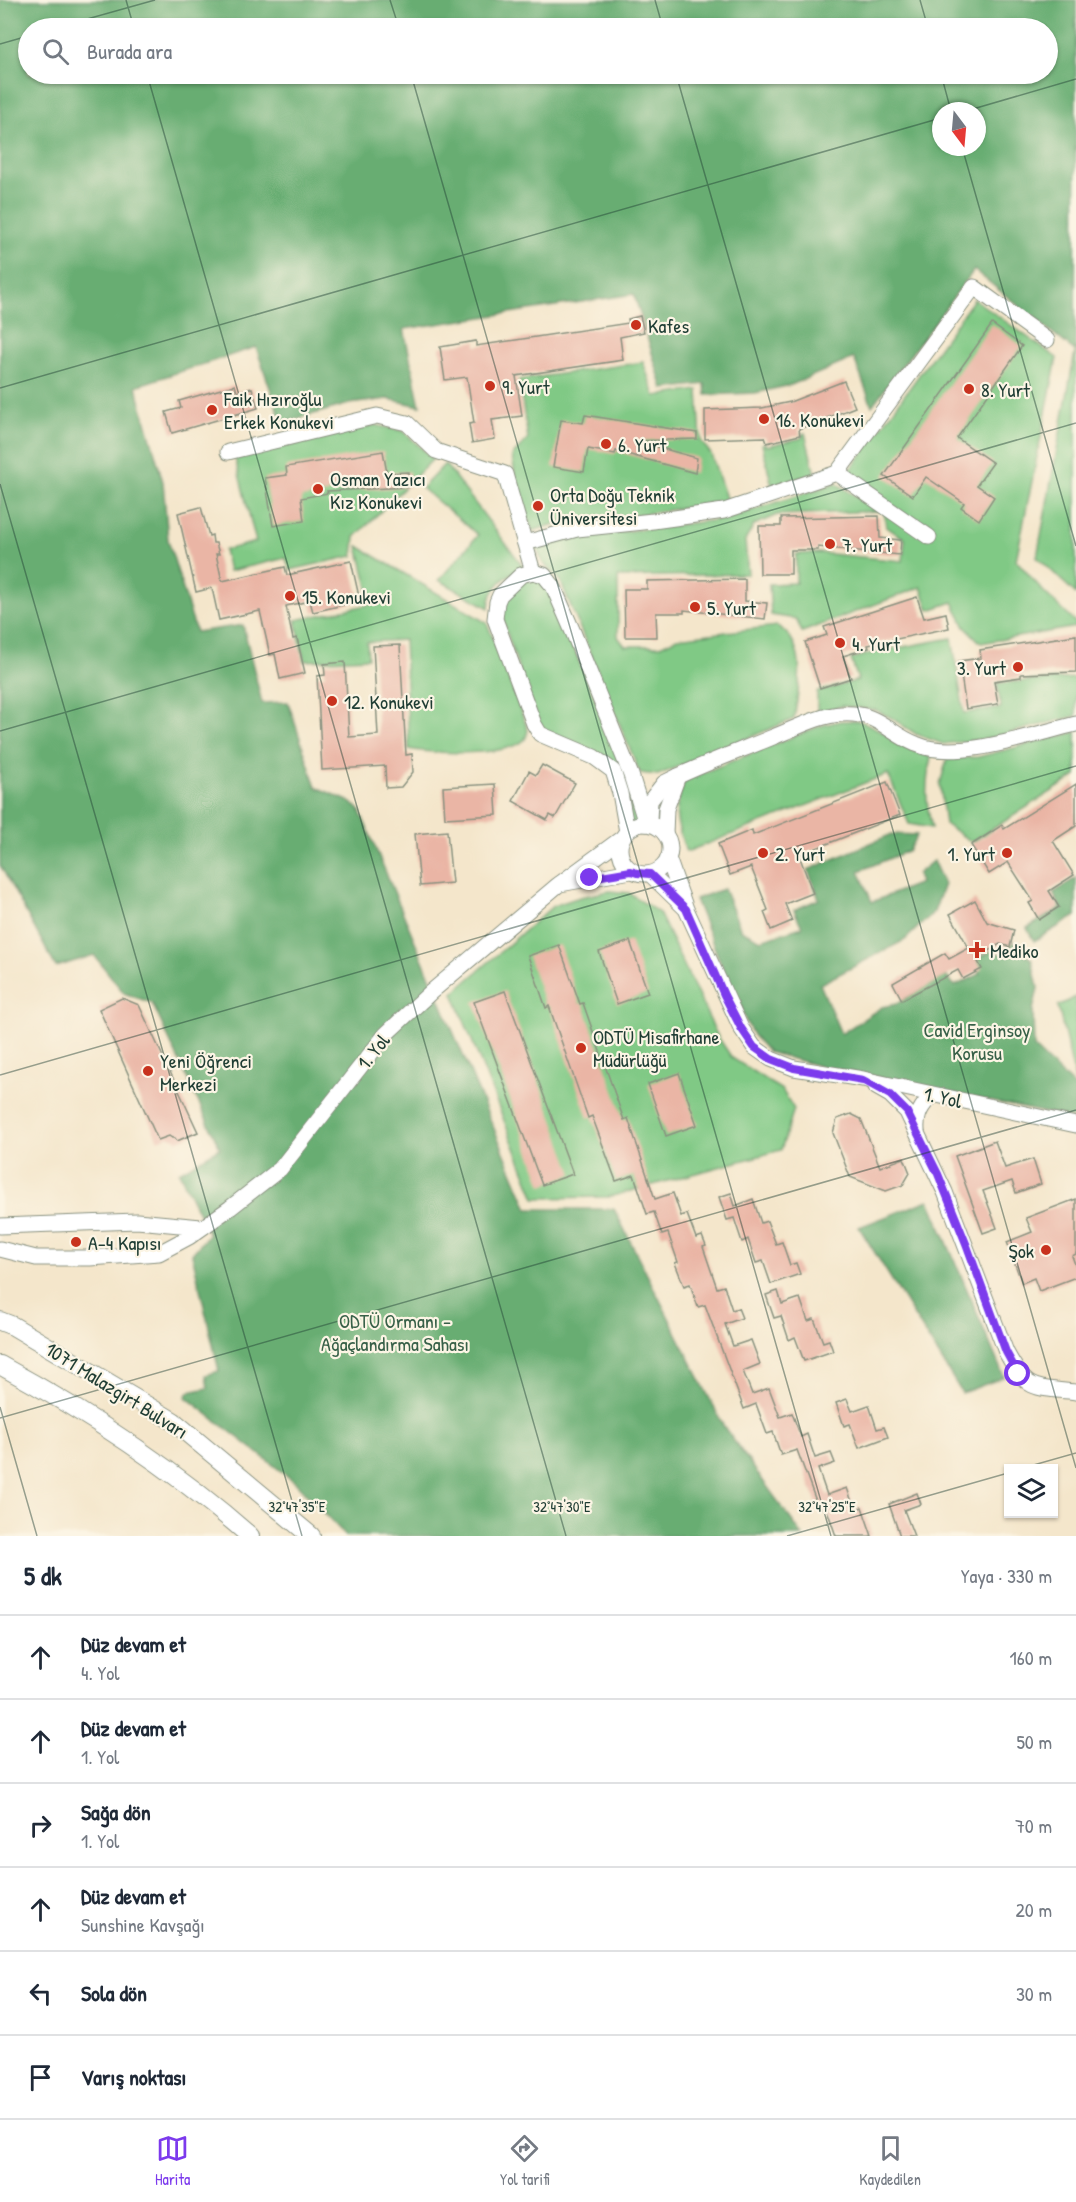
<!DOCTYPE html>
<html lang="tr">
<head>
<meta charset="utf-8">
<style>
	:root { --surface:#fff; --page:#f6f6f7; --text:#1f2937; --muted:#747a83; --line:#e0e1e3; --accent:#7c3aed }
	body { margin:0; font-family:"Patrick Hand",sans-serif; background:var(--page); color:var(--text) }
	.controls { position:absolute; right:18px; bottom:18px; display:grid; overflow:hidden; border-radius:0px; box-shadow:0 2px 4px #0004 }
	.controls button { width:54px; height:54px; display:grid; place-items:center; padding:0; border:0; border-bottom:2px solid var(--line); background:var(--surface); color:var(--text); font:30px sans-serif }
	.compass { position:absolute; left:932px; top:102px; width:54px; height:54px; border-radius:50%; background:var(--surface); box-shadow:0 2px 4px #0004; rotate:164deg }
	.stop { position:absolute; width:18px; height:18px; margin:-14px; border:4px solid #7c3aed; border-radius:50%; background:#fff }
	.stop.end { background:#7c3aed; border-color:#fff; box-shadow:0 2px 6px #0008 }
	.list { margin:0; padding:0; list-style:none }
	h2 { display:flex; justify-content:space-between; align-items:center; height:78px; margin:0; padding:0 24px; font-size:26px }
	h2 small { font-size:20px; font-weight:400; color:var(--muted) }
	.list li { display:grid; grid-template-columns:39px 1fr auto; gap:18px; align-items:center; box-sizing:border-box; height:84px; padding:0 24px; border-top:2px solid var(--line) }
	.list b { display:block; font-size:22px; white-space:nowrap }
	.list p { margin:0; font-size:20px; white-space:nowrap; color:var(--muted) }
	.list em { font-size:20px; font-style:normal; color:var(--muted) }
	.icon { flex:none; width:33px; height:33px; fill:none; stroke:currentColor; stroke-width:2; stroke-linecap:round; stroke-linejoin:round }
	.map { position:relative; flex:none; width:1076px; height:1536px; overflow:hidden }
	.search { position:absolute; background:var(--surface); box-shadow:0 2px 4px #0004; left:18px; right:18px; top:18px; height:66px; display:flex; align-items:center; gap:15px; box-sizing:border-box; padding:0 21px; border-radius:33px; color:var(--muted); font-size:22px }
	.sheet { height:582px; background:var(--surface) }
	nav { display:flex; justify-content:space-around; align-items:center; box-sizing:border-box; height:84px; border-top:2px solid var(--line); background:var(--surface); font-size:16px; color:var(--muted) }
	nav a { display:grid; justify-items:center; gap:3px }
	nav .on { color:var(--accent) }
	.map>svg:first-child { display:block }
</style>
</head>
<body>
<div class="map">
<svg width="1076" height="1536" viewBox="0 0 1076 1536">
	<rect width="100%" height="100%" fill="#fcf5e5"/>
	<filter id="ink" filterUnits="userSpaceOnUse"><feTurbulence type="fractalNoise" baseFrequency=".0167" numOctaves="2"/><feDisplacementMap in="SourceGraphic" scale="12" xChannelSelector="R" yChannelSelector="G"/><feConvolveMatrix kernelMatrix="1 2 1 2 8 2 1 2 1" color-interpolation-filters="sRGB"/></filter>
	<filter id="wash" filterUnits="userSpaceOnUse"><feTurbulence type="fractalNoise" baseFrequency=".008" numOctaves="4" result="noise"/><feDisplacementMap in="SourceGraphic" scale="24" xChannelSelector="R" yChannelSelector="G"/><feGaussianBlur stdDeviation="1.35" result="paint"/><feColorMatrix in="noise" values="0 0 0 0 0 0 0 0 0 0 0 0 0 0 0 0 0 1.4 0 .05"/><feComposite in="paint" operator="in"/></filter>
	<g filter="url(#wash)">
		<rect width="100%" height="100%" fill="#f4e6cb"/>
		<g fill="#80c985" stroke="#50835c" stroke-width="1.5">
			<polygon points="974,299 1057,358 1016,560 1044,592 1076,623 1076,627 981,643 965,627 953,602 929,610 921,587 802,632 796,619 771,615 769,584 796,583 796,554 820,553 903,561 905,539 886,527 882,495 848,473"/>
			<polygon points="1076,347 1076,594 1037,557"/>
			<polygon points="643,362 655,396 698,390 701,441 711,454 727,501 644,514 569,520 532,531 515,475 512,456 528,439 519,380"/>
			<polygon points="375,425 403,431 433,459 355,537 353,556 290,570 286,558 229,571 224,550 256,542 235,458"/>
			<polygon points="805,433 815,474 772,486 762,444 766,443 767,446 802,438 802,434"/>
			<path d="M445,464L523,566C505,577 490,586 489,608L439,580L478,535L422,488Z"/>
			<path d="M836,483L878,511L777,515L754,525L745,541L748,574L618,577V637L625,646H660L677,638L777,626C809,643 799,690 794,719L658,775L640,773L560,580L542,562L537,548L572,538L725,519Z"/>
			<path d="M358,546L487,623L528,730C527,733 527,736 525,739C509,757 432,754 409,749L404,640L367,642L368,658L304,661L296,620L372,604Z"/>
			<polygon points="544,575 646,824 632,828 613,771 540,734 497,602 509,585"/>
			<polygon points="952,638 964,713 1001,708 997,683 1076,678 1076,716 985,739 943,744 916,734 890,717 875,710 842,706 817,712 817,692 858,680 851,659 876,652"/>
			<path d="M840,721C846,721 853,720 859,721C883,727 904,751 931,757C925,785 925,801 932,828L909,824L888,774L686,852C675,818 672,815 685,780L820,726Z"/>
			<polygon points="1076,732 1076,776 972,842 945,824 940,784 947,759 978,757"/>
			<polygon points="610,891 629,893 659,913 718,1037 732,1058 782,1090 794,1109 781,1150 609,1197 535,1198 453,993 553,906 580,897"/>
			<polygon points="1076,997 1076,1083 1058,1006"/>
		</g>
		<g fill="#68ad72" stroke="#447553" stroke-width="1.5" fill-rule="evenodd">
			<path d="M0,0H1076L1075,351L974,270L872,406L854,358L791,385L755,393L706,395L705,384L663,389L634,294L404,329L420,406L388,399L349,404L282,423L256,347L136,386L163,482L168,540L196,632L243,625L262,703L288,702L316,787L348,801L359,809L528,1209H614L724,1427L803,1536H346L295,1482L186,1397L189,1392L208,1388L206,1375L219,1371L192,1254L209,1234L179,1172L220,1148L152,1003L124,993L94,955L56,967L0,865ZM28,28H1048V74H28ZM941,111H977V147H941Z"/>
			<polygon points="892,834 917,835 908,851 859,871 872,902 920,883 917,874 933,861 944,884 934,912 905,940 820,984 841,1034 882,1007 896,1004 937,979 946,976 955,986 980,974 972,962 991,951 1006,956 1012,941 1032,960 1038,988 1033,1010 1034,1048 1076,1088 1076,1119 819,1066 768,1052 753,1035 735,999 695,899 724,889 741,930 761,940 802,927 794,910 819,899 808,870"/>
			<polygon points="1076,878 1076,916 1034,941 1027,928 1061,908 1053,893"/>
			<polygon points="929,1200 1004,1377 962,1393 859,1227"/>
		</g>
		<g id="blocks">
			<g fill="#eab5a5">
				<polygon points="640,316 644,332 620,337 623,360 516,376 522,416 492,420 495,439 472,443 469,424 474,423 467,377 445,380 440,347 476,341 476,346 629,323 628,319"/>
				<polygon points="992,324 1022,346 957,438 993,463 977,485 994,497 979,520 961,507 964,503 926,477 913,496 884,476"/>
				<polygon points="844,381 855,407 799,429 800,435 767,443 765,437 705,439 705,410 762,408 790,402"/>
				<polygon points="235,385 237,392 252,388 258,408 172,433 166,412 181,408 179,401"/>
				<polygon points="585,415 697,433 697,439 636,441 697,458 695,473 616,451 615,454 588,449 584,472 553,467 561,420 583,423"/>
				<polygon points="383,451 387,473 409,472 409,487 327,491 328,493 301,498 304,521 273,526 265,478 287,475 286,467"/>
				<polygon points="201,507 209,536 212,535 213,543 216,543 219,554 216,554 222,581 285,567 287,575 351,561 360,601 313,612 310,601 286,606 293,639 297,638 305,673 280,679 275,654 270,655 260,611 219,620 212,588 196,592 178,513"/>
				<polygon points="879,516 880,538 901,540 900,555 818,547 818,550 791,550 791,574 760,574 759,526 781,526 781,518"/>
				<polygon points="745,579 745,601 767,603 765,619 684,610 684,613 656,613 657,637 625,637 624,589 647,589 647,581"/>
				<polygon points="917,597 924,618 946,613 949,628 868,645 869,648 843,656 851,678 820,688 805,642 827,635 824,627"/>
				<polygon points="1076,635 1076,672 1021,674 1021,677 994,681 998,704 966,709 959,661 981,658 980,650"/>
				<polygon points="400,645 406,755 412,754 413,772 401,787 386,788 385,766 322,770 317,676 325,675 324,664 345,662 349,737 378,735 373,646"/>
				<polygon points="542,765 575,783 555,818 550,815 547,820 513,801 529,771 536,775"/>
				<polygon points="887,782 900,815 799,855 813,893 785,904 792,921 771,930 764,912 768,910 751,867 730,875 718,844 752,830 753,835"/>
				<polygon points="495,784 497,815 445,818 443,787"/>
				<polygon points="1076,784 1076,826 1053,841 1074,875 1049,891 1059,907 1039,920 1029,903 1033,901 1008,862 989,874 971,845 1002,825 1004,829"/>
				<polygon points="447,831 452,883 420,886 415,834"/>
				<polygon points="975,900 987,922 1014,930 1010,947 1000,944 976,958 982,969 963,979 958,970 902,1000 893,983 945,953 949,959 969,948 950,914"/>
				<polygon points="630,941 648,993 617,1004 599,952"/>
				<polygon points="559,945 580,1004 583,1003 624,1120 628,1118 655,1199 673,1193 681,1216 687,1214 696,1238 702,1236 706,1246 703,1247 717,1288 724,1286 732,1310 738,1308 742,1318 725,1324 733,1346 751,1340 760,1364 743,1371 752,1394 769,1388 780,1417 792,1413 801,1437 807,1434 815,1458 831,1453 835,1463 818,1469 827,1495 847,1488 855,1510 862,1507 872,1536 836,1536 826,1507 819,1509 797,1450 781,1455 773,1432 767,1434 756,1404 744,1409 705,1305 698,1307 690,1284 684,1286 675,1263 678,1262 668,1233 662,1235 654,1212 647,1214 634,1175 616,1181 592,1116 588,1118 549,1006 546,1008 528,956"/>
				<polygon points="505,991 573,1174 542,1185 474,1002"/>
				<polygon points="122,998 139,1005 198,1132 177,1141 175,1138 172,1138 169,1136 158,1140 99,1009"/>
				<polygon points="679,1073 697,1125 666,1136 648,1084"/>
				<polygon points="851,1114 861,1119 880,1167 904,1158 910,1173 903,1185 886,1191 850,1177 833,1133 837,1119"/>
				<polygon points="995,1141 1005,1168 1033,1159 1041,1184 1016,1193 1012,1181 983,1191 997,1228 983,1233 955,1156"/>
				<polygon points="731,1193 735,1206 753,1199 761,1223 767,1221 776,1244 782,1242 790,1265 796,1263 800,1274 771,1284 763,1261 756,1263 748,1239 742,1242 734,1218 727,1220 719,1197"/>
				<polygon points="1076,1199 1076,1254 1072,1256 1076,1267 1076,1277 1039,1291 1034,1278 1022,1283 1007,1242 1032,1232 1026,1218"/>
				<polygon points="778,1291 782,1304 800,1298 808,1321 814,1319 823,1342 829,1340 833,1351 804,1361 795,1337 789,1340 781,1316 774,1318 766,1295"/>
				<polygon points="847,1399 852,1411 869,1405 877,1429 884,1427 888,1437 859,1448 850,1424 844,1426 836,1403"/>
				<polygon points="917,1493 921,1504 904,1510 914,1536 900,1536 889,1504"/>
			</g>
		</g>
	</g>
	<g filter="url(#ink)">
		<use href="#blocks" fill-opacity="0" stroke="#8a9280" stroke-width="1.5"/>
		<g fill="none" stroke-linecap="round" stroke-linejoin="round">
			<defs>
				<g id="minor">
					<polyline points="228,452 377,416 407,423 436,451 505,474 533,572"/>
					<polyline points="837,473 929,537"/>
					<polyline points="525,543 577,529 653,521 724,511 837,473 974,287 1047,340"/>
					<path d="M649,820L650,801L664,783C699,765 737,752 773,737C794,729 819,715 842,714C879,712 886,732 916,744C957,762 1033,734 1076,724"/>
					<circle cx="645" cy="849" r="25"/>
					<polyline points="627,832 620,793 613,771 594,757 540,734 534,724 495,619 497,602 500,595 521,575 533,572 544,575 553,586 573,632 631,775 646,824"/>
					<polyline points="665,834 666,809 678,776"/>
					<polyline points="668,858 686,909 741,1028 754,1047 771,1059 794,1068 863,1079 1076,1125"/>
					<polyline points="650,874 684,907"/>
					<polyline points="560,884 631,871"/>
					<path d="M876,1087L890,1095L907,1112L945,1192L1006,1352C1028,1393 1034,1387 1076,1392"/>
					<path d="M917,1131C916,1114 921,1106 933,1095"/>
					<polyline points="0,1226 137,1221 201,1227"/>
					<polyline points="0,1249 36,1258 90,1258 159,1253 189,1237 230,1208 280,1169 386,1034 431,992 558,885 622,838"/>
				</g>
				<g id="major">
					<polyline points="0,1321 13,1326 173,1421 311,1536"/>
					<path d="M0,1365C88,1413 175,1470 250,1536"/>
				</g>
			</defs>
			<use href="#minor" stroke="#8a9280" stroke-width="17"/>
			<use href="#major" stroke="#8a9280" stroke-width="20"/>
			<use href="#minor" stroke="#fff" stroke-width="15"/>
			<use href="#major" stroke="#fff" stroke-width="18"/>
		</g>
	</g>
	<g fill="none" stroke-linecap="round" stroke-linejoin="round" filter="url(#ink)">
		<polyline stroke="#7c3aed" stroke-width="8" points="590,878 631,871 637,873 650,874 686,909 724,995 741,1028 754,1047 771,1059 794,1068 863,1080 890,1095 907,1112 938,1174 967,1246 1006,1352 1018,1374"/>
	</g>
	<path fill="none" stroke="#1f3d34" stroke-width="1.5" stroke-opacity="0.45" d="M126,0L134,28M390,0L399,28M655,0L663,28M920,0L928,28M55,28L155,0M0,44L28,36M147,74L566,1536M411,74L831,1536M676,74L1076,1468M941,74L951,111M966,111L1076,79M962,147L1076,546M0,388L941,118M0,484L302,1536M0,731L1076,423M0,1075L1076,766M0,1407L37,1536M0,1418L1076,1110M1023,1468L1076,1453M787,1536L1008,1473"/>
	<g fill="#c8321e" stroke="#fcf5e5" stroke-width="2">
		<circle cx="636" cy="325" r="6"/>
		<circle cx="490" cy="386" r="6"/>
		<circle cx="969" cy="389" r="6"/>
		<circle cx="212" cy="410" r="6"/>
		<circle cx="764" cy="419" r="6"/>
		<circle cx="606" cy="444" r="6"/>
		<circle cx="318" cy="489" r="6"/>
		<circle cx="538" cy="506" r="6"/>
		<circle cx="830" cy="544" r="6"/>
		<circle cx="290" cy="596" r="6"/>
		<circle cx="695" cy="607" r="6"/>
		<circle cx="840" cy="643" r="6"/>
		<circle cx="1018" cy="667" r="6"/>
		<circle cx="332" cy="701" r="6"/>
		<circle cx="763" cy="853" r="6"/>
		<circle cx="1007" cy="853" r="6"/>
		<path d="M974 941h6v6h6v6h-6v6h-6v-6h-6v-6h6z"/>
		<circle cx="581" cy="1048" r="6"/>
		<circle cx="148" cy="1071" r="6"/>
		<circle cx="76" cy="1242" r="6"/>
		<circle cx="1046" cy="1250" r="6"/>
	</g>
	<g text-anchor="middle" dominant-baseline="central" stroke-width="4.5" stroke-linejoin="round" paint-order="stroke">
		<g font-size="20" fill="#1f3d34" stroke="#fcf5e5" text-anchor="start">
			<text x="648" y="325">Kafes</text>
			<text x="502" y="386">9. Yurt</text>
			<text x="981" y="389">8. Yurt</text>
			<text x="224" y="398">Faik Hızıroğlu<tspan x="224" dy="23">Erkek Konukevi</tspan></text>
			<text x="776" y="419">16. Konukevi</text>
			<text x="618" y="444">6. Yurt</text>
			<text x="330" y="478">Osman Yazıcı<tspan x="330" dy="23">Kız Konukevi</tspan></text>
			<text x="550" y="494">Orta Doğu Teknik<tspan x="550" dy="23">Üniversitesi</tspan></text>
			<text x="842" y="544">7. Yurt</text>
			<text x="302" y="596">15. Konukevi</text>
			<text x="707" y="607">5. Yurt</text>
			<text x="852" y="643">4. Yurt</text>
			<text x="1006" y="667" text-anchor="end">3. Yurt</text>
			<text x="344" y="701">12. Konukevi</text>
			<text x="775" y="853">2. Yurt</text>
			<text x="995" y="853" text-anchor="end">1. Yurt</text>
			<text x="990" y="950">Mediko</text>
			<text x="593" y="1036">ODTÜ Misafirhane<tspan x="593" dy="23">Müdürlüğü</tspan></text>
			<text x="160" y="1060">Yeni Öğrenci<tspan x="160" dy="23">Merkezi</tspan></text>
			<text x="88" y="1242">A-4 Kapısı</text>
			<text x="1034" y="1250" text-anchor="end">Şok</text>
		</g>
		<g font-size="20" fill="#376048" stroke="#fcf5e5">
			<text x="977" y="1029">Cavid Erginsoy<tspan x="977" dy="23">Korusu</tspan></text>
			<text x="395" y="1320">ODTÜ Ormanı -<tspan x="395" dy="23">Ağaçlandırma Sahası</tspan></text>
		</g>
		<g font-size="20" fill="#1f3d34" stroke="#fcf5e5">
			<text transform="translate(373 1051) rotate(-51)">1. Yol</text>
			<text transform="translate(943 1097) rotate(12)">1. Yol</text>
			<text transform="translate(117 1390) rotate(32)">1071 Malazgirt Bulvarı</text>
		</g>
	</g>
	<g font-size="15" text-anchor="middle" fill="#1f3d34" stroke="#fcf5e5" stroke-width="4.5" stroke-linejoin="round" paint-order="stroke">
		<text x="297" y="1512">32°47'35"E</text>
		<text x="562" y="1512">32°47'30"E</text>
		<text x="827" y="1512">32°47'25"E</text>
	</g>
</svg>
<div class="controls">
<button><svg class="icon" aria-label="layers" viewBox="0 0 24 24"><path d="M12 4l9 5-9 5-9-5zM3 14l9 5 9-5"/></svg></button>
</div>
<svg class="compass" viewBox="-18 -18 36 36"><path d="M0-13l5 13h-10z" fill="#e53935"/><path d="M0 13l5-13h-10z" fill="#747a83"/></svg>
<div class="stop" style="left:1018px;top:1374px"></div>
<div class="stop end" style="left:590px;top:878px"></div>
<div class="search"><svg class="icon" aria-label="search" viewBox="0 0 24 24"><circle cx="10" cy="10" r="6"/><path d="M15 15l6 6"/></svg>Burada ara</div>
</div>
<section class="sheet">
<h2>5 dk<small>Yaya · 330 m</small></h2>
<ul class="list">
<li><svg class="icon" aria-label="ahead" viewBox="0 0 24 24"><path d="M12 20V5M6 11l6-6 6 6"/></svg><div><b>Düz devam et</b><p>4. Yol</p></div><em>160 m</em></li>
<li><svg class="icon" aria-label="ahead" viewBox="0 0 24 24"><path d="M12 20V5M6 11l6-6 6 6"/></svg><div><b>Düz devam et</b><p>1. Yol</p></div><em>50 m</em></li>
<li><svg class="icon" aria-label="right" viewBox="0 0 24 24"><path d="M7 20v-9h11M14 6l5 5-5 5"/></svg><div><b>Sağa dön</b><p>1. Yol</p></div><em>70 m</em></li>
<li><svg class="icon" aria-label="ahead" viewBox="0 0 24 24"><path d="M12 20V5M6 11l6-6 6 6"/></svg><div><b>Düz devam et</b><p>Sunshine Kavşağı</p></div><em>20 m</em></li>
<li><svg class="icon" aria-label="left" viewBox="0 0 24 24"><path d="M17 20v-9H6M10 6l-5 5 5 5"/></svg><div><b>Sola dön</b></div><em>30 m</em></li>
<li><svg class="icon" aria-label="arrive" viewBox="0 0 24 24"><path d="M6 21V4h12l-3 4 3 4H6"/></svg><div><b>Varış noktası</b></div></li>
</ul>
</section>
<nav>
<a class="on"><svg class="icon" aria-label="map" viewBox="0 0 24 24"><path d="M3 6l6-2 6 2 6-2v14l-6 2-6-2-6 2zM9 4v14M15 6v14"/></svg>Harita</a>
<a><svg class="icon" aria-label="directions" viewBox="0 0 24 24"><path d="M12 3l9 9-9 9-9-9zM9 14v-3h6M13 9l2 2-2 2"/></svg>Yol tarifi</a>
<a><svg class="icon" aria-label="saved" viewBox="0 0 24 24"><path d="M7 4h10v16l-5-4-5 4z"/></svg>Kaydedilen</a>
</nav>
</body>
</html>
